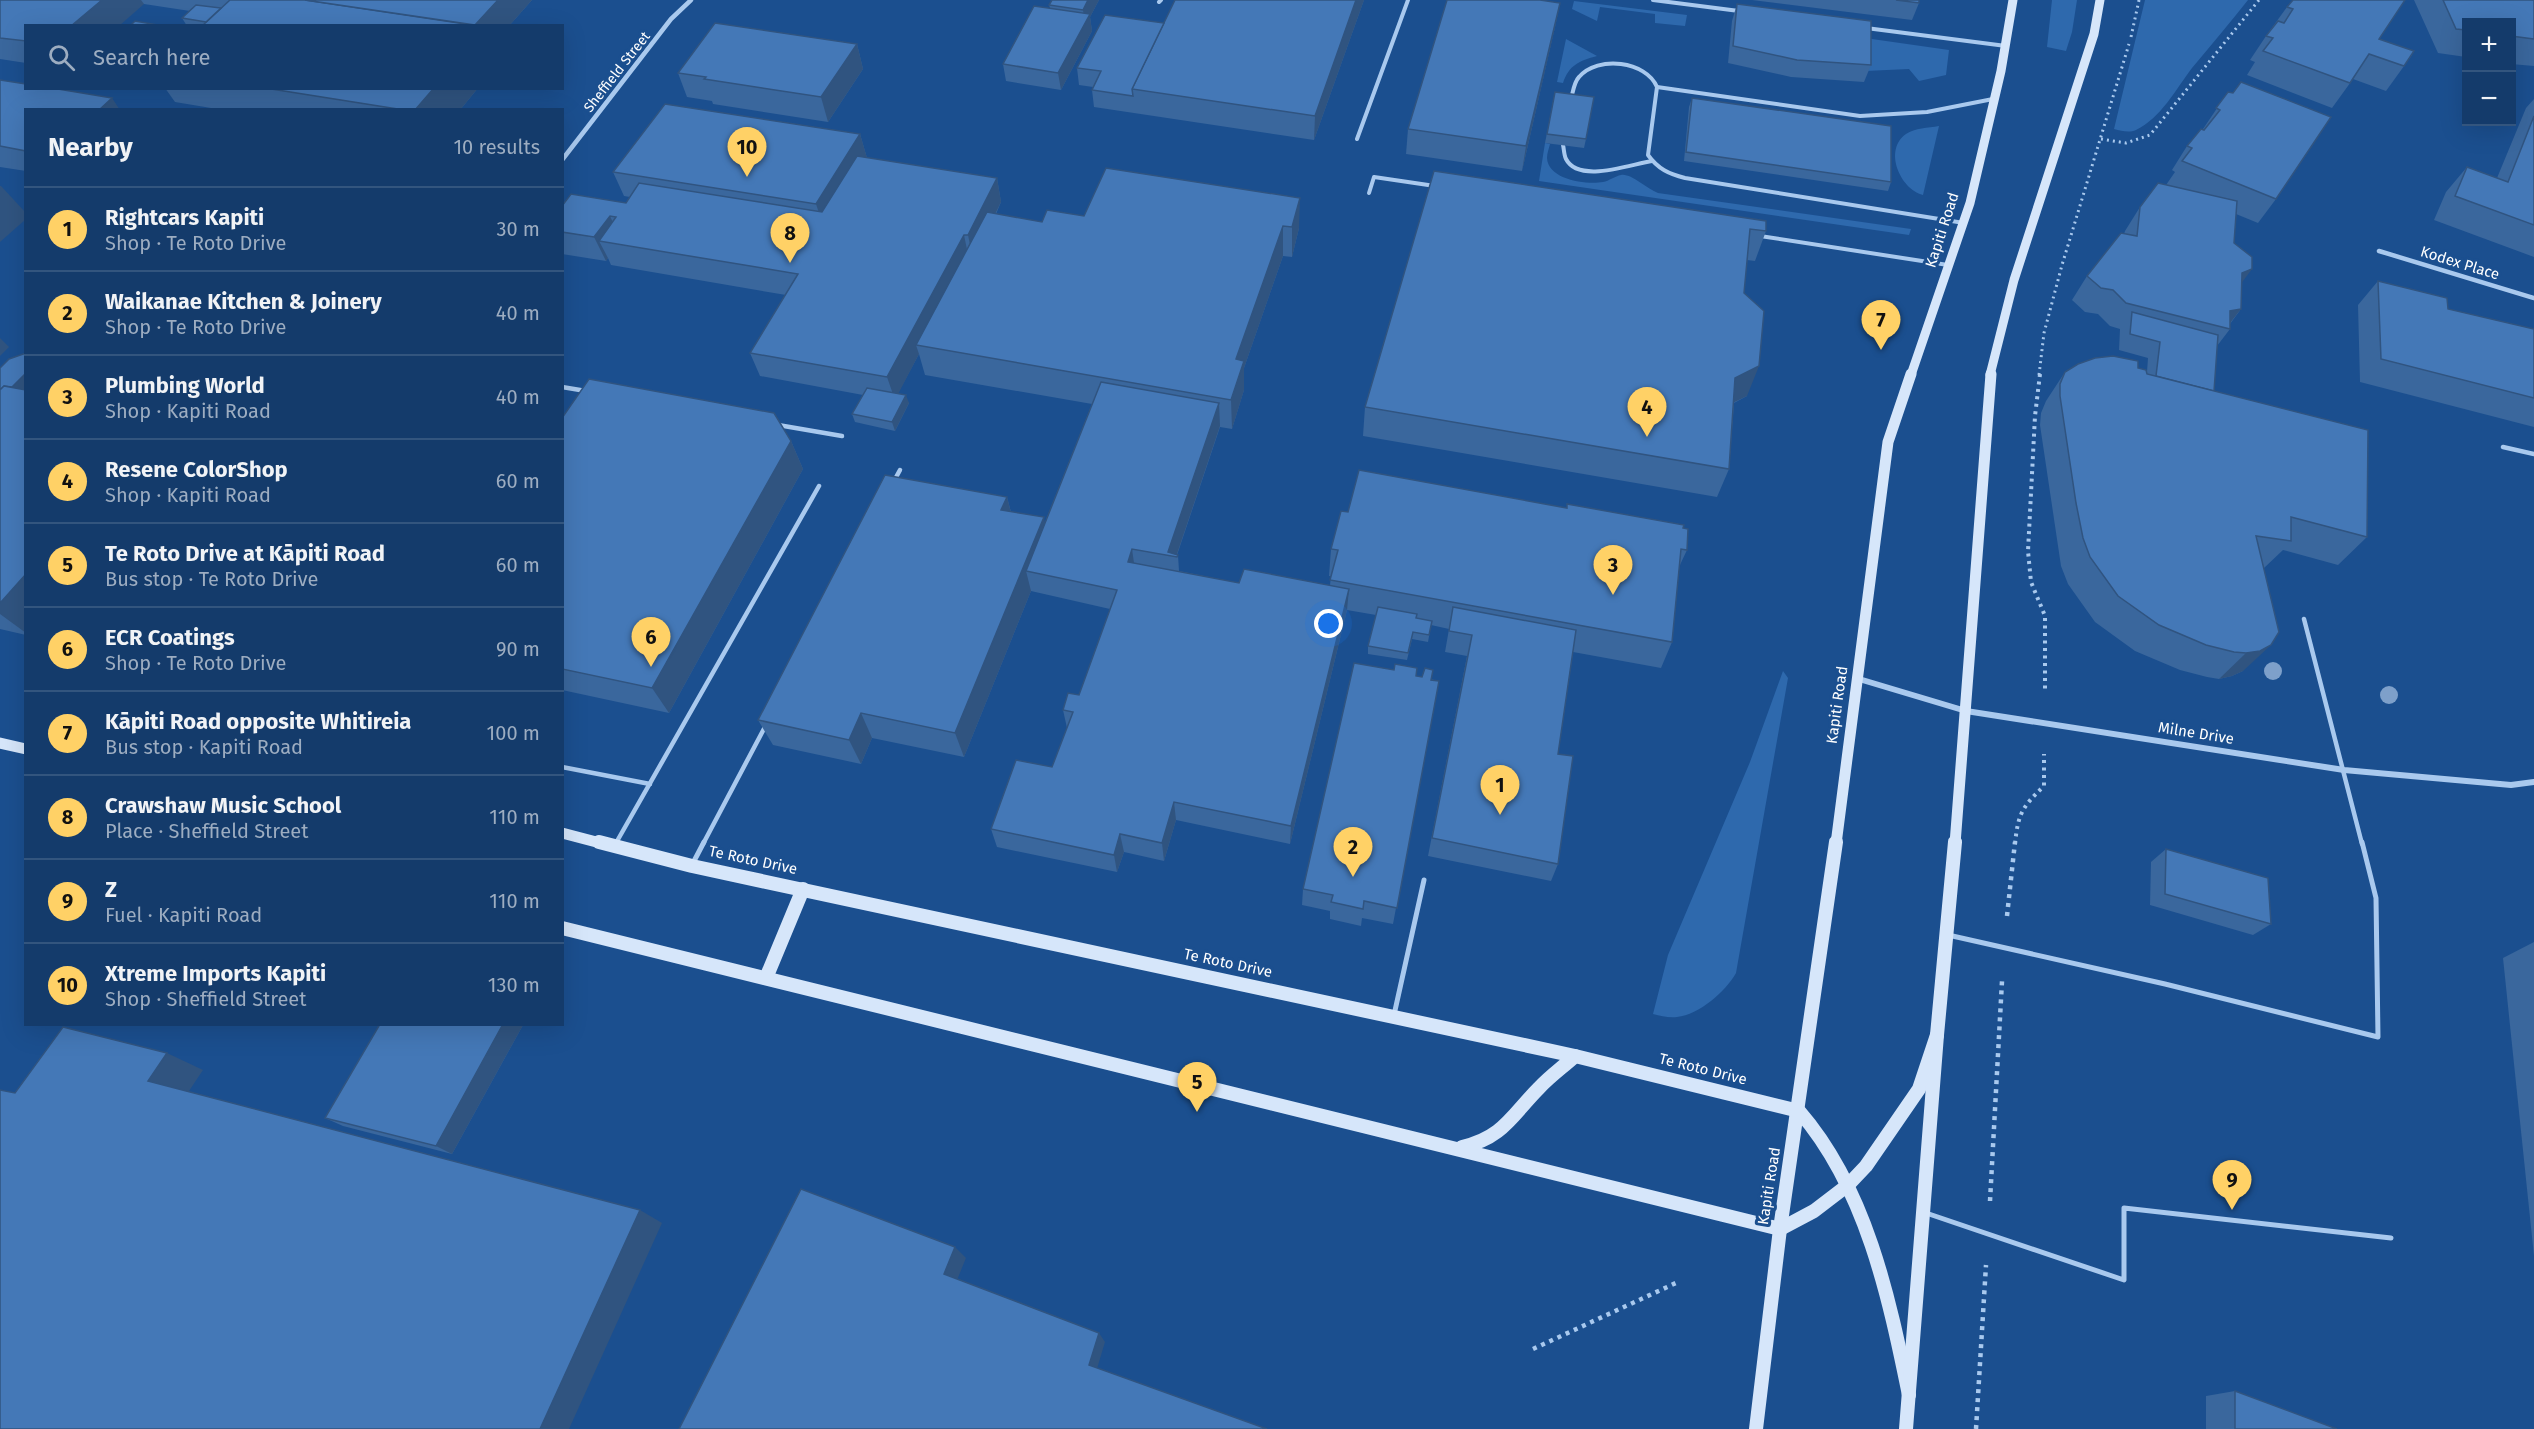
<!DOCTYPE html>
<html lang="en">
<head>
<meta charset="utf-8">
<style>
	:root { --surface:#143b6b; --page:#1d4271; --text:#f1f3f6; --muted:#9dadc1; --line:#33557e; --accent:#ffd166 }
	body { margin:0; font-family:"Fira Sans",sans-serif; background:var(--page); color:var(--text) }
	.controls { position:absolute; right:18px; top:18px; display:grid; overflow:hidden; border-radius:0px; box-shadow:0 6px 24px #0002 }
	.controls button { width:54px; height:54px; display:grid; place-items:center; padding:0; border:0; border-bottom:2px solid var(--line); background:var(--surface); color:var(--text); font:30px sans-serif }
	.you { position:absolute; left:1329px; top:624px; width:21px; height:21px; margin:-15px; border:4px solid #fff; border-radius:50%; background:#1a73e8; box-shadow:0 0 0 9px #1a73e833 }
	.badge { display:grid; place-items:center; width:39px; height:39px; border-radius:50%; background:var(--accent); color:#111; font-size:20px; font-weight:700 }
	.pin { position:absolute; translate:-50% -50px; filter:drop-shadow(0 2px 3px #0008) }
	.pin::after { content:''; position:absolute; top:32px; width:21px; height:18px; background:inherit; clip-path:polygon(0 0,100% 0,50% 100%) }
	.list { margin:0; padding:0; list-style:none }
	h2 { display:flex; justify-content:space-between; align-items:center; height:78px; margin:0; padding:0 24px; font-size:26px }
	h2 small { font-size:20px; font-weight:400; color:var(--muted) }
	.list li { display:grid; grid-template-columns:39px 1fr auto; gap:18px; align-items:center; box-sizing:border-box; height:84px; padding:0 24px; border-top:2px solid var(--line) }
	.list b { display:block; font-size:22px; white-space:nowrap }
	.list p { margin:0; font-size:20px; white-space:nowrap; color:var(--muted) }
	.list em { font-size:20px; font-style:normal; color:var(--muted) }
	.icon { flex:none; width:33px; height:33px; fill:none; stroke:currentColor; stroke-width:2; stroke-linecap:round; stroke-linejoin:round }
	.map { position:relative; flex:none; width:2534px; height:1429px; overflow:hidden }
	.search { position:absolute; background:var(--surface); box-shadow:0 6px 24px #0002; left:24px; top:24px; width:540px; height:66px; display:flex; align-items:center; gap:15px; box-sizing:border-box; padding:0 21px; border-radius:0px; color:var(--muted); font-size:22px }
	.panel { position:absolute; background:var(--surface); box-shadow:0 6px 24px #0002; left:24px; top:108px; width:540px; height:918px; border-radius:0px }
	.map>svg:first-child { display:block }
</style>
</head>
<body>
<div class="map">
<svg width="2534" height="1429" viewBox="0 0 2534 1429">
	<rect width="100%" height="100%" fill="#1b4f8f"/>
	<g fill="#2e69ad">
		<polygon points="2052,0 2077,0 2072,32 2066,51 2047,47"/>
		<path d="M2145,0H2248C2230,23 2211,45 2192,68C2176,89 2161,118 2136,130C2129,133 2122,131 2114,129Z"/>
		<polygon points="1574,1 1687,15 1685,26 1655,23 1655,14 1600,7 1597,21 1572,9"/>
		<polygon points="1865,38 1949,50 1946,75 1919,81 1909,69 1865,71"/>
		<path d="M1566,39L1597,56C1579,61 1569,65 1563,83L1557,82Z"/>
		<path d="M1939,126L1923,195C1900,189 1883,150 1906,134C1915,128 1928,128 1939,126Z"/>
		<path d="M1545,143L1550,144C1549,148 1547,153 1547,158C1548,180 1587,185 1603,182C1609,181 1615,176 1621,175C1631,173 1647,189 1658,193L1911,229L1909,235L1539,181Z"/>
		<path d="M1783,671L1788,678L1736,973C1726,991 1699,1015 1677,1017C1669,1018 1661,1016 1653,1014L1668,955L1750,762Z"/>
	</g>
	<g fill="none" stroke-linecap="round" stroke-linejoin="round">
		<g stroke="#a9c9ee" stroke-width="3" stroke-dasharray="2 4" stroke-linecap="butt">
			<polyline points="2131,37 2139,0"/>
			<polyline points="2101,139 2126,143 2150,135 2259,0"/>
			<polyline points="2039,375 2044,333 2062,265 2129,44"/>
		</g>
		<g stroke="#a9c9ee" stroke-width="4" stroke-dasharray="3 4.5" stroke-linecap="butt">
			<polyline points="2040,374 2035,416 2028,551 2031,582 2045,616 2045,690"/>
			<path d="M2015,844C2018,814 2022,807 2044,786V754"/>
		</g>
		<g stroke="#a9c9ee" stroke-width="4.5" stroke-dasharray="4 5" stroke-linecap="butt">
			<polyline points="2007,916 2015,842"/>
			<polyline points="1990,1201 2002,981"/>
			<polyline points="1533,1349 1678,1282"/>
			<polyline points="1976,1429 1986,1265"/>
		</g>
		<g stroke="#a9c9ee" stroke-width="4">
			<polyline points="1653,0 1739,11"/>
			<polyline points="1159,2 1161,0"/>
			<polyline points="1866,28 2006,46"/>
			<polyline points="1657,87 1860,116 1927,112 1993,99"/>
			<path d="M1571,99C1573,92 1574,82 1579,77C1598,55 1646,61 1657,87L1648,155C1658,169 1669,174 1685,178L1964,223"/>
			<polyline points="1357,139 1408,0"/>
			<path d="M1563,145C1564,149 1564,155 1566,159C1579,184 1631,164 1652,161"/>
			<polyline points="1369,193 1374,177 1435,186"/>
			<polyline points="1760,236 1948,265"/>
		</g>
		<g stroke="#a9c9ee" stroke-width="4.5">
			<polyline points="562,387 586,391"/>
			<polyline points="778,425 842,436"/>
			<polyline points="2503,447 2534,454"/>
			<polyline points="894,481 900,470"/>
			<polyline points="2304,619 2362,844"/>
			<polyline points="562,767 650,784"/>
			<polyline points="616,843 819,486"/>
			<polyline points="703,844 766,725"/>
		</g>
		<g stroke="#a9c9ee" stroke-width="5">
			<polyline points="693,863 704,842"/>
			<polyline points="1948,935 2165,984 2378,1037 2376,898 2362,842"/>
			<polyline points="1394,1015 1424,880"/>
			<polyline points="1926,1213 2124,1280 2124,1208 2391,1238"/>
		</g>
		<g stroke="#a9c9ee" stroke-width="4.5">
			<polyline points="562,160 671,19 691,0"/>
			<polyline points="2379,251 2534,298"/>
		</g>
		<polyline stroke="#a9c9ee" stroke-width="6" points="1859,679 1966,711 2344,770 2511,785 2534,782"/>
		<g stroke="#d6e6fa" stroke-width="9">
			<polyline points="1911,375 1970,203 2001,71 2013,0"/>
			<polyline points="1990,375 2014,280 2094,34 2100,0"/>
		</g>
		<g stroke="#d6e6fa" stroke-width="11">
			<polyline points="0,743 26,749"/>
			<polyline points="562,833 604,844"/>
			<polyline points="1836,844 1888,442 1911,374"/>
			<polyline points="1955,844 1991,374"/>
		</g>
		<g stroke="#d6e6fa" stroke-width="14">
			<path d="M599,842L692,866L1575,1056L1799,1111C1866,1188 1889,1297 1909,1395"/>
			<polyline points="562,928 1780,1229 1814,1211 1848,1185 1866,1166 1919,1089 1937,1035"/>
			<polyline points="766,978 803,889"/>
			<path d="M1462,1147C1503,1138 1512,1115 1539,1088C1550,1076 1563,1067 1575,1056"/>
			<polyline points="1756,1429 1780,1229 1836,842"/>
			<polyline points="1906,1429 1937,1035 1955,842"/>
		</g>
	</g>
	<g fill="#7ea0ca">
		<circle cx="2273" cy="671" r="9"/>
		<circle cx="2389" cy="695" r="9"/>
	</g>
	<g fill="#3a679d">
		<polygon points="0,0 532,0 509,26 187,26 182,18 190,11 144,4 26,26 26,63 0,59"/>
		<polygon points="1052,0 1099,0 1090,17 1092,31 1061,90 1006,81 1003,64 1050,8 1049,5"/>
		<polygon points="1175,0 1364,0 1314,140 1094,107 1092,90 1093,87 1079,85 1077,68 1164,23"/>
		<polygon points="1752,0 1919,0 1919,3 1912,20"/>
		<polygon points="2414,0 2534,0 2534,66 2511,64 2511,22 2466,22 2466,57 2438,53"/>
		<polygon points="1560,3 1555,27 1522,171 1406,154 1408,129"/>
		<polygon points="1737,4 1871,65 1864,82 1791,77 1728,63 1732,21"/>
		<polygon points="2287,7 2379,39 2412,55 2386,91 2353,79 2332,108 2247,75 2255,62 2250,60 2266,36"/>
		<polygon points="857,44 863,69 828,122 713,104 712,101 687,97 678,73"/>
		<polygon points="0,80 26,110 26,171 0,167"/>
		<polygon points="165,88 478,88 460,110 223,110 175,102"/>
		<polygon points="1555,92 1586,139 1584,148 1545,143"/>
		<polygon points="2228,92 2276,199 2258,223 2236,214 2234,243 2241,283 2241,309 2230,324 2230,329 2217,346 2214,391 2367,537 2338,565 2283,550 2264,568 2243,671 2232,676 2219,679 2207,677 2180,670 2135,651 2095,622 2068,584 2061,566 2040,425 2041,413 2046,401 2065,372 2138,368 2147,372 2148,358 2119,350 2120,329 2110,326 2098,314 2085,312 2072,300 2087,276 2124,234 2125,231 2140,207 2166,185 2175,172 2172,170 2187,146 2203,129"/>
		<polygon points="1692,98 1891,182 1888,191 1684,161 1689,107"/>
		<polygon points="2534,99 2534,257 2434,220 2446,192 2467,167 2497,178 2526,108"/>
		<polygon points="860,134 867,158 997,178 1001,202 996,214 1042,222 1084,216 1106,168 1299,228 1292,257 1283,256 1244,368 1244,390 1232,429 1220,427 1177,555 1178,555 1179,571 1239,583 1330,585 1331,576 1329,576 1331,549 1683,528 1687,550 1679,567 1672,642 1661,668 1573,652 1558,754 1558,864 1551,881 1428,856 1467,656 1445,652 1449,629 1431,625 1428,642 1412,639 1407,660 1368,654 1368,646 1376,615 1347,610 1290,844 1176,820 1164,861 1124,852 1117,872 997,847 991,829 1052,767 1067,728 1063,710 1079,695 1110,609 1031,591 964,757 872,738 861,764 773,745 758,720 1007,497 1011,512 1045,522 1092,404 925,375 919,354 898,393 909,403 895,431 855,422 852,414 863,395 760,376 750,353 786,295 611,265 608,258 606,261 562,254 562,206 626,203 630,197 624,196 613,172"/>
		<polygon points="1434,171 1766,231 1755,261 1747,260 1744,293 1747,396 1734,403 1729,469 1717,497 1363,436 1365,407"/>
		<polygon points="2378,281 2448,309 2534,329 2534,427 2360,382 2358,305"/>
		<polygon points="26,353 26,635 0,629 0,368"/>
		<polygon points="562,418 791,441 803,469 669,713 562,690"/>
		<polygon points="1416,676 1439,681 1393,924 1362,918 1361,926 1330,919 1330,911 1302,905 1303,889"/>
		<polygon points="2166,849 2271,924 2253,935 2150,905 2151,862"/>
		<polygon points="2534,942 2534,1256 2503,958"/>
		<polygon points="380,1024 523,1025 452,1154 343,1126 325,1118"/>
		<polygon points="2235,1391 2337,1429 2206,1429 2206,1396"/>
	</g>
	<g fill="#305480">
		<polygon points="102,0 141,0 144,4 119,26 71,26"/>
		<polygon points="498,0 532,0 509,26 474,26"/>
		<polygon points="1088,0 1099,0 1090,17 1092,31 1061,90 1058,73 1085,23 1083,10"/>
		<polygon points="1356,0 1364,0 1314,140 1315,116"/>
		<polygon points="1560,3 1555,27 1522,171 1526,146"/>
		<polygon points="857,44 863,69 828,122 821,97"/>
		<polygon points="434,88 478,88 460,110 415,110"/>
		<polygon points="112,98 120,110 99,110"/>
		<polygon points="860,134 867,158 824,228 816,204"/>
		<polygon points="997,178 1001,202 973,259 968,235"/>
		<polygon points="0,186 1,186 26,213 26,219 0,242"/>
		<polygon points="1300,198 1299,228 1292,257 1292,227"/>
		<polygon points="610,216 621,240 599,241 608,258 606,261 594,237"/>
		<polygon points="1283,226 1283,256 1244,368 1244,390 1232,429 1231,400 1236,359"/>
		<polygon points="964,235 969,259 916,345 919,354 895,400 887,377"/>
		<polygon points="2252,269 2234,293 2242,273"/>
		<polygon points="2241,309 2226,328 2230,311"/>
		<polygon points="0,338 9,347 0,356"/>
		<polygon points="1759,366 1747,396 1724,407 1735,378"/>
		<polygon points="26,373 26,407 4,395"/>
		<polygon points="906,395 909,403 895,431 892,422"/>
		<polygon points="1219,403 1220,426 1176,557 1168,552"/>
		<polygon points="791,441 803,469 669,713 652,688"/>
		<polygon points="1007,497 1014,525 1001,510"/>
		<polygon points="1044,517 1049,545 1026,571 1031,591 964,757 955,733"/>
		<polygon points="1132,549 1135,570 1128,562"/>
		<polygon points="26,574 26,633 0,614 0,603"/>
		<polygon points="1349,589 1347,610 1290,844 1291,826"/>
		<polygon points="2271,645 2243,671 2232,676 2219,679 2246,653"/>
		<polygon points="861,713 872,738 861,764 849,740"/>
		<polygon points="1174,802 1176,820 1164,861 1162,843"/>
		<polygon points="1120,834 1124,852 1117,872 1114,855"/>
		<polygon points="503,1024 523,1025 452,1154 436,1146"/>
		<polygon points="167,1053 203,1070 185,1097 148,1081"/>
		<polygon points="640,1210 662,1223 569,1429 540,1429"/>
		<polygon points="955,1247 966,1258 955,1285 944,1274"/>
		<polygon points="1099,1333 1105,1342 1096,1372 1089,1365"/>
	</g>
	<g fill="#4478b7" stroke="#305480" stroke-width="1.5">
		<polygon points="0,0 102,0 71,26 26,26 26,41 0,38"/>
		<polygon points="230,0 305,0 479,26 202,26"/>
		<polygon points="305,0 498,0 475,25"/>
		<polygon points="1052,0 1088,0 1083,10 1049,5"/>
		<polygon points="1175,0 1356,0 1315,116 1132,89"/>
		<polygon points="1447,0 1540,0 1560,3 1526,146 1408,129"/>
		<polygon points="1896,0 1919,0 1919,3"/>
		<polygon points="2293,0 2405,0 2379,39 2414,51 2404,66 2369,54 2350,83 2263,51 2273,38 2266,36 2278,21 2284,23 2293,9 2287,7"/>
		<polygon points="2443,0 2534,0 2534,39 2511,36 2511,22 2466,22 2466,30 2456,29"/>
		<polygon points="1737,4 1871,21 1871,65 1797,60 1733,46"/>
		<polygon points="196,5 221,8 206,22 182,18"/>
		<polygon points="1034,6 1090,14 1058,73 1003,64"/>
		<polygon points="1105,15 1164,23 1132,89 1133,96 1092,90 1101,71 1077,68"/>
		<polygon points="135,21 163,26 130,26"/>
		<polygon points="715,23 857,44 821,97 704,79 706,77 678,73"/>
		<polygon points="0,80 26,84 26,88 52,88 112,98 99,110 26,110 26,151 0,146"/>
		<polygon points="2241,82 2331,117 2276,199 2182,161 2192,148 2187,146 2201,129 2204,130 2220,110 2216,108 2228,92 2233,93"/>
		<polygon points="265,88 434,88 415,110 404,110"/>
		<polygon points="1555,92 1594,97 1586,139 1547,134"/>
		<polygon points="1692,98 1891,126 1891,182 1686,152"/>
		<polygon points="665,104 860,134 816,204 613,172"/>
		<polygon points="2534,116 2534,225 2455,196 2467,167 2508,182"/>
		<polygon points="857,156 997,178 968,235 964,235 887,377 750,353 798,274 599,241 616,217 610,216 594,237 562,232 562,206 571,194 626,203 639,183 822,212"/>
		<polygon points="1106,168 1300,198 1292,227 1283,226 1236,359 1244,361 1231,400 916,345 987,212 1042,222 1047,210 1084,216"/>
		<polygon points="1434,171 1766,221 1766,231 1750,229 1744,293 1764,311 1759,366 1735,378 1729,469 1365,407"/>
		<polygon points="2158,183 2237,201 2234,243 2252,257 2252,269 2242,273 2241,309 2230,311 2230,329 2126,303 2113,290 2101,288 2087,276 2121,233 2137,236 2140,207"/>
		<polygon points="2378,281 2447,298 2448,309 2534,329 2534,398 2381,359"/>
		<polygon points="2132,312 2218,335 2214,391 2156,376 2160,342 2130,334"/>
		<polygon points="26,353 26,373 12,387 4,386 0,390 0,368 9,359"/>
		<polygon points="2113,356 2138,361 2138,368 2146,370 2147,374 2368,430 2367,537 2291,517 2291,541 2256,536 2279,632 2271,645 2260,651 2246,653 2234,652 2206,645 2159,625 2118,596 2090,557 2083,538 2076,503 2060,396 2060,384 2065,372 2078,364 2095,358"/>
		<polygon points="589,379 774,413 791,441 652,688 562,669 562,418"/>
		<polygon points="1101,382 1219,403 1168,552 1178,555 1177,557 1132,549 1128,562 1239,583 1244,569 1349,589 1291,826 1174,802 1162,843 1120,834 1114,855 991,829 1016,760 1052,767 1073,712 1063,710 1068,693 1079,695 1117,590 1026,571"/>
		<polygon points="4,386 26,390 26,574 0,603 0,390"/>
		<polygon points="867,388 906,395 892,422 852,414"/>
		<polygon points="1359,470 1567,508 1567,504 1684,525 1683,528 1688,529 1687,550 1681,549 1672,642 1330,580 1338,550 1331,549 1341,511 1348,512"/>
		<polygon points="885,475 1007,497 1001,510 1044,517 955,733 861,713 849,740 758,720"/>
		<polygon points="1378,607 1417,614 1416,618 1432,621 1429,635 1413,632 1408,653 1368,646"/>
		<polygon points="1453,607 1576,630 1558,754 1573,756 1558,864 1432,838 1472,635 1449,631"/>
		<polygon points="1354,663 1394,670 1395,664 1417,668 1416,676 1422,677 1425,668 1433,670 1431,680 1439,681 1397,908 1364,901 1363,909 1331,902 1333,895 1303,889"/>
		<polygon points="2166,849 2268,878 2271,924 2165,894"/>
		<polygon points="380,1024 503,1024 436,1146 325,1118"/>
		<polygon points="63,1027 167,1053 148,1081 640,1210 540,1429 0,1429 0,1090 15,1093"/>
		<polygon points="801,1189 955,1247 944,1274 1099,1333 1089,1365 1267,1429 679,1429"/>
		<polygon points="2235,1391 2337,1429 2235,1429"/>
	</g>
	<g text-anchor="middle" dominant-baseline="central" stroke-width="6" stroke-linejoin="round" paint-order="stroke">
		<g font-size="14" fill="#fff" stroke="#1b4f8f">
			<text transform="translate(617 72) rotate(-52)">Sheffield Street</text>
		</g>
		<g font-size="15" fill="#fff" stroke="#1b4f8f">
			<text transform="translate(1942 230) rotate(-72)">Kapiti Road</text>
			<text transform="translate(2460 263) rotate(17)">Kodex Place</text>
			<text transform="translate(1837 705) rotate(-82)">Kapiti Road</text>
			<text transform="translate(2196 733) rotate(9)">Milne Drive</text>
			<text transform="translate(753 860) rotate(12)">Te Roto Drive</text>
			<text transform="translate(1228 963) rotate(12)">Te Roto Drive</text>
			<text transform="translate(1703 1069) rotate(14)">Te Roto Drive</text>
			<text transform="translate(1769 1186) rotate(-81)">Kapiti Road</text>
		</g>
	</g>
</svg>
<div class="controls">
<button>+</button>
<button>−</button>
</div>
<div class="you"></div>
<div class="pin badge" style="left:1500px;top:815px">1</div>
<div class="pin badge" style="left:1353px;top:877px">2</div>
<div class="pin badge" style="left:1613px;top:595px">3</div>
<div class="pin badge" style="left:1647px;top:437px">4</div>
<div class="pin badge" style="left:1197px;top:1112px">5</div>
<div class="pin badge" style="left:651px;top:667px">6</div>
<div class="pin badge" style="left:1881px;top:350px">7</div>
<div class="pin badge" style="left:790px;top:263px">8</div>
<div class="pin badge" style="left:2232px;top:1210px">9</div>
<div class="pin badge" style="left:747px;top:177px">10</div>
<div class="search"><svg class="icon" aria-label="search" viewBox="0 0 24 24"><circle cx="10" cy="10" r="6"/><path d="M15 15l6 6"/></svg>Search here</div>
<section class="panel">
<h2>Nearby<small>10 results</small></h2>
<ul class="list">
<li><span class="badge">1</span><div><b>Rightcars Kapiti</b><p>Shop · Te Roto Drive</p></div><em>30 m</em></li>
<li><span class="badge">2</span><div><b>Waikanae Kitchen &amp; Joinery</b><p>Shop · Te Roto Drive</p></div><em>40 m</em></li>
<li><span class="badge">3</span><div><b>Plumbing World</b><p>Shop · Kapiti Road</p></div><em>40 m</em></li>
<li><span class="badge">4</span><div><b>Resene ColorShop</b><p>Shop · Kapiti Road</p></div><em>60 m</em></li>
<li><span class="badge">5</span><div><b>Te Roto Drive at Kāpiti Road</b><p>Bus stop · Te Roto Drive</p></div><em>60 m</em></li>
<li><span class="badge">6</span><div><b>ECR Coatings</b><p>Shop · Te Roto Drive</p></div><em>90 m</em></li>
<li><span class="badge">7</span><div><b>Kāpiti Road opposite Whitireia</b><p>Bus stop · Kapiti Road</p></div><em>100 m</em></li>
<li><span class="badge">8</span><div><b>Crawshaw Music School</b><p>Place · Sheffield Street</p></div><em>110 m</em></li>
<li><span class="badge">9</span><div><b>Z</b><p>Fuel · Kapiti Road</p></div><em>110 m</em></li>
<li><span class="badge">10</span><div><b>Xtreme Imports Kapiti</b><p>Shop · Sheffield Street</p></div><em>130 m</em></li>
</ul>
</section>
</div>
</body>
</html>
